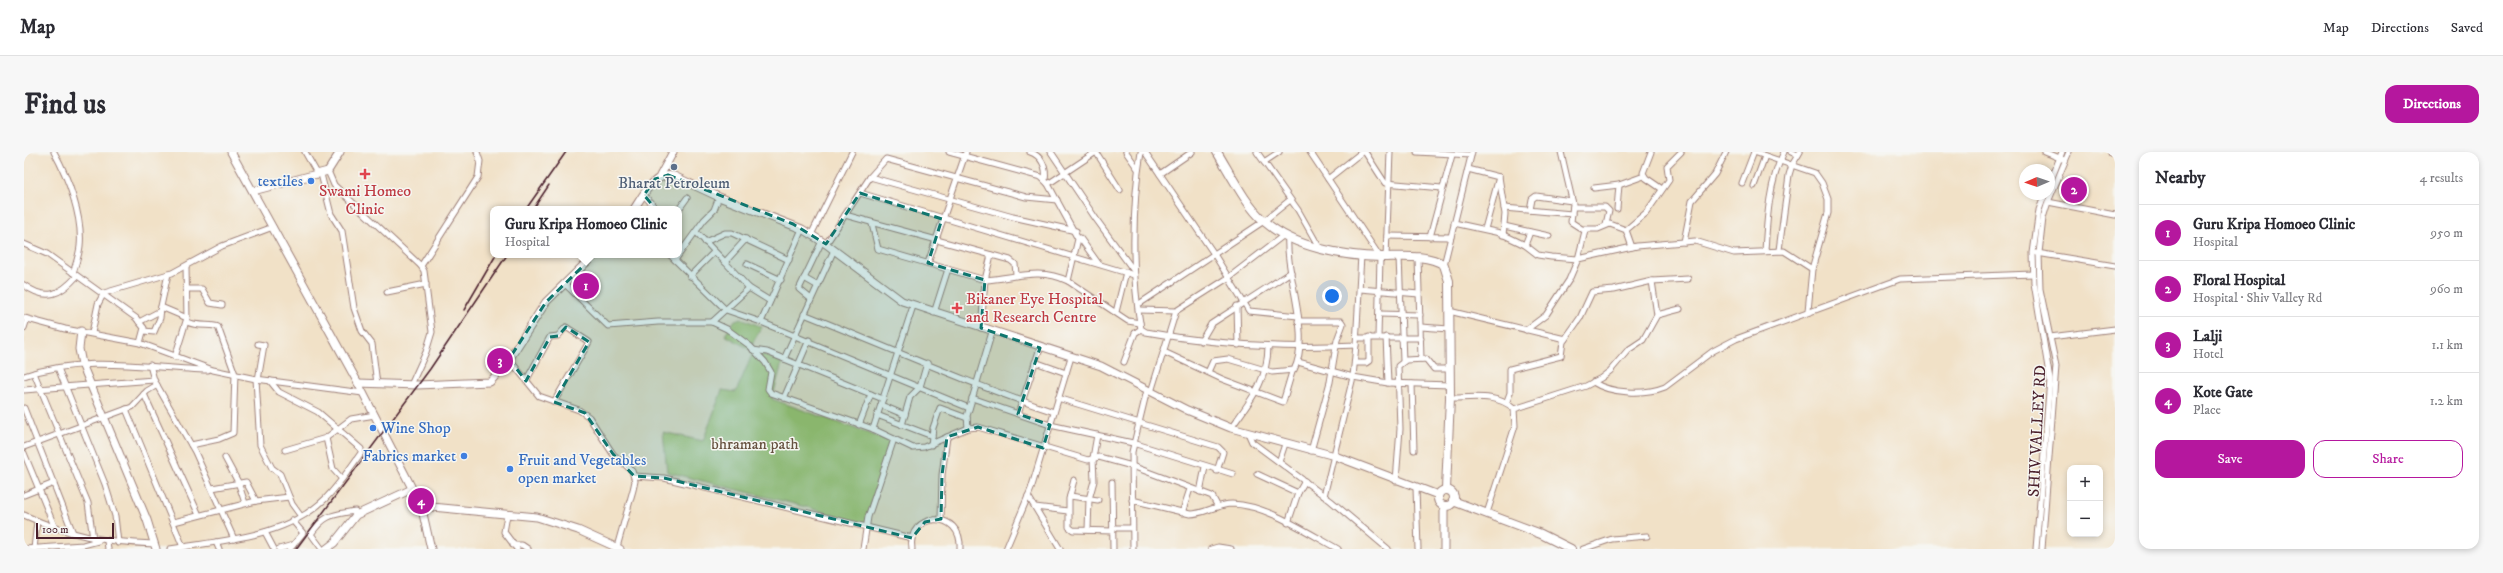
<!DOCTYPE html>
<html lang="en">
<head>
<meta charset="utf-8">
<style>
	:root { --surface:#fff; --page:#f7f7f7; --text:#2b2b33; --muted:#7c7c81; --line:#e1e1e2; --accent:#b5179e }
	body { margin:0; font-family:"IM FELL DW Pica",serif; background:var(--page); color:var(--text) }
	.controls { position:absolute; right:12px; bottom:12px; display:grid; overflow:hidden; border-radius:8px; box-shadow:0 2px 6px #0003 }
	.controls button { width:36px; height:36px; display:grid; place-items:center; padding:0; border:0; border-bottom:1px solid var(--line); background:var(--surface); color:var(--text); font:20px sans-serif }
	.compass { position:absolute; left:1995px; top:12px; width:36px; height:36px; border-radius:50%; background:var(--surface); box-shadow:0 2px 6px #0003; rotate:268deg }
	.scale { position:absolute; left:12px; bottom:10px; width:78px; box-sizing:border-box; padding-left:4px; border:2px solid #4a1f2b; border-top:0; font-size:11px; line-height:14px; white-space:nowrap; color:#4a1f2b; -webkit-text-stroke:3px #f6f6f2; paint-order:stroke }
	.you { position:absolute; left:1308px; top:144px; width:14px; height:14px; margin:-10px; border:3px solid #fff; border-radius:50%; background:#1a73e8; box-shadow:0 0 0 6px #1a73e833 }
	.badge { display:grid; place-items:center; width:26px; height:26px; border-radius:50%; background:var(--accent); color:#fff; font-size:13px; font-weight:700 }
	.pin { position:absolute; translate:-50% -50%; border:2px solid #fff; box-shadow:0 1px 4px #0006 }
	.popup { position:absolute; left:466px; top:54px; width:192px; height:52px; box-sizing:border-box; display:grid; place-content:center; border-radius:8px; background:var(--surface); filter:drop-shadow(0 1px 3px #0005); font-size:13px; white-space:nowrap; color:var(--muted) }
	.popup b { font-size:15px; color:var(--text) }
	.popup::after { content:''; position:absolute; left:50%; top:100%; margin-left:-8px; border:8px solid transparent; border-top-color:var(--surface) }
	.list { margin:0; padding:0; list-style:none }
	h2 { display:flex; justify-content:space-between; align-items:center; height:52px; margin:0; padding:0 16px; font-size:17px }
	h2 small { font-size:13px; font-weight:400; color:var(--muted) }
	.list li { display:grid; grid-template-columns:26px 1fr auto; gap:12px; align-items:center; box-sizing:border-box; height:56px; padding:0 16px; border-top:1px solid var(--line) }
	.list b { display:block; font-size:15px; white-space:nowrap }
	.list p { margin:0; font-size:13px; white-space:nowrap; color:var(--muted) }
	.list em { font-size:13px; font-style:normal; color:var(--muted) }
	.actions { display:flex; gap:8px; padding:12px 16px }
	.actions a { flex:1; padding:9px 0; border:1px solid var(--accent); border-radius:12px; text-align:center; font-size:14px; color:var(--accent) }
	.actions .main { background:var(--accent); color:#fff }
	.map { position:relative; flex:none; width:2091px; height:397px; overflow:hidden; border-radius:12px }
	header { display:flex; align-items:center; gap:24px; box-sizing:border-box; height:56px; padding:0 20px; background:var(--surface); border-bottom:1px solid var(--line) }
	header strong { font-size:19px }
	nav { display:flex; gap:22px; margin-inline-start:auto; font-size:14px }
	.intro { display:flex; align-items:center; justify-content:space-between; box-sizing:border-box; height:96px; padding:0 24px }
	h1 { margin:0; font-size:28px }
	.button { padding:10px 18px; border-radius:12px; background:var(--accent); color:#fff; font-size:14px; font-weight:700 }
	main { display:flex; gap:24px; padding:0 24px }
	aside { flex:1; background:var(--surface); border-radius:12px; box-shadow:0 2px 6px #0003 }
	.map>svg:first-child { display:block }
</style>
</head>
<body>
<header>
<strong>Map</strong>
<nav><a>Map</a><a>Directions</a><a>Saved</a></nav>
</header>
<div class="intro"><h1>Find us</h1><a class="button">Directions</a></div>
<main>
<div class="map">
<svg width="2091" height="397" viewBox="0 0 2091 397">
	<rect width="100%" height="100%" fill="#f6f6f2"/>
	<filter id="ink" filterUnits="userSpaceOnUse"><feTurbulence type="fractalNoise" baseFrequency=".025" numOctaves="2"/><feDisplacementMap in="SourceGraphic" scale="8" xChannelSelector="R" yChannelSelector="G"/><feConvolveMatrix kernelMatrix="1 2 1 2 8 2 1 2 1" color-interpolation-filters="sRGB"/></filter>
	<filter id="wash" filterUnits="userSpaceOnUse"><feTurbulence type="fractalNoise" baseFrequency=".012" numOctaves="4" result="noise"/><feDisplacementMap in="SourceGraphic" scale="16" xChannelSelector="R" yChannelSelector="G"/><feGaussianBlur stdDeviation="0.9" result="paint"/><feColorMatrix in="noise" values="0 0 0 0 0 0 0 0 0 0 0 0 0 0 0 0 0 1.4 0 .05"/><feComposite in="paint" operator="in"/></filter>
	<g filter="url(#wash)">
		<rect width="100%" height="100%" fill="#f1e1c7"/>
		<g fill="#a9c66d" stroke="#7a724c">
			<polygon points="717,166 738,175 725,197 701,183 711,168"/>
			<polygon points="730,198 758,211 748,247 866,289 841,373 786,356 643,320 639,280 679,289 698,238 712,240"/>
		</g>
	</g>
	<g filter="url(#ink)">
		<g fill="none" stroke-linecap="round" stroke-linejoin="round">
			<defs>
				<g id="street">
					<path d="M30,0C44,25 59,65 56,94C55,103 52,112 49,121"/>
					<polyline points="281,0 294,23"/>
					<polyline points="925,0 1017,25 1024,32 1072,0"/>
					<path d="M1006,0C1018,4 1023,16 1021,28"/>
					<polyline points="1027,0 1072,67 1110,119"/>
					<polyline points="1072,0 1096,38"/>
					<polyline points="1102,0 1114,17"/>
					<path d="M1117,0C1108,54 1107,123 1117,177L1122,180C1192,193 1262,197 1332,193L1337,103"/>
					<polyline points="1121,0 1190,102 1225,159 1274,164"/>
					<polyline points="1233,0 1274,58 1295,95"/>
					<polyline points="1286,0 1356,105 1354,185"/>
					<polyline points="1341,0 1361,31 1418,36"/>
					<polyline points="1393,0 1447,3"/>
					<polyline points="1627,0 1619,21 1622,26 1638,37"/>
					<polyline points="1730,0 1791,21 1798,31 1804,47 1804,61 1788,117 1784,159"/>
					<polyline points="1767,0 1774,3"/>
					<polyline points="2021,0 2038,7"/>
					<polyline points="2087,1 2091,1"/>
					<polyline points="1240,10 1255,0"/>
					<polyline points="1444,17 1475,25 1481,62 1479,83"/>
					<polyline points="304,19 310,33 397,114 400,119 408,180 402,200 387,233"/>
					<polyline points="297,22 307,62 318,79 330,156 338,179 348,192 353,232"/>
					<polyline points="1136,22 1168,0"/>
					<polyline points="846,25 989,65 1052,79"/>
					<polyline points="1304,27 1338,0"/>
					<polyline points="1718,31 1730,0"/>
					<polyline points="1024,32 1054,87 1044,129 1104,169 1116,171"/>
					<polyline points="2025,33 2038,0"/>
					<polyline points="1730,34 1741,4"/>
					<polyline points="1570,36 1595,33 1620,24"/>
					<polyline points="836,41 1110,123"/>
					<polyline points="620,43 632,57"/>
					<polyline points="2024,50 2091,63"/>
					<polyline points="1549,55 1581,55 1585,59 1582,72"/>
					<polyline points="1480,56 1548,62"/>
					<polyline points="655,57 663,46"/>
					<polyline points="1593,57 1595,33"/>
					<polyline points="1506,58 1508,47 1512,44 1548,49"/>
					<polyline points="821,63 986,108 991,112 992,122"/>
					<polyline points="1430,71 1476,81 1501,93 1514,103 1527,105 1554,107 1613,94 1671,89 1710,101 1760,99 1788,117"/>
					<polyline points="848,72 854,97 961,128 957,176"/>
					<polyline points="1480,74 1525,84"/>
					<polyline points="778,77 737,170 945,256"/>
					<polyline points="1461,77 1475,25"/>
					<polyline points="1560,77 1574,77 1586,72 1602,78 1608,95"/>
					<polyline points="1602,78 1622,61 1645,28 1643,14 1657,0"/>
					<polyline points="672,80 701,110"/>
					<polyline points="787,83 828,0"/>
					<polyline points="1363,84 1427,85"/>
					<polyline points="1406,85 1428,3"/>
					<polyline points="1056,86 1074,111"/>
					<polyline points="722,87 701,110 725,136 746,149"/>
					<polyline points="681,90 701,81 708,81 765,108"/>
					<polyline points="1660,90 1668,49 1691,22 1702,0"/>
					<polyline points="0,92 23,102 112,166 120,176 116,191"/>
					<polyline points="802,92 846,25 862,7 1002,45 1033,48"/>
					<polyline points="1501,93 1506,80"/>
					<polyline points="1755,98 1765,23 1768,13 1776,0"/>
					<path d="M1741,99C1743,67 1745,29 1760,0"/>
					<polyline points="2013,101 2091,114"/>
					<polyline points="646,103 702,158 737,170"/>
					<path d="M967,103L961,128C991,126 1015,115 1044,129"/>
					<polyline points="1362,105 1366,0"/>
					<polyline points="1375,105 1379,209"/>
					<polyline points="1394,106 1397,207"/>
					<polyline points="651,108 680,68 690,58 695,45"/>
					<polyline points="904,111 942,0"/>
					<polyline points="723,112 757,128"/>
					<polyline points="1420,113 1448,0"/>
					<polyline points="397,114 454,25 456,9 453,0"/>
					<polyline points="666,124 690,100"/>
					<polyline points="780,126 794,134"/>
					<polyline points="1628,129 1633,163"/>
					<polyline points="541,132 584,174 634,170 688,170 703,177 726,194 741,210 747,220 744,237 747,241 849,277 889,296 900,295 944,276 954,275 1064,308 1075,305 1108,314 1188,344 1194,355"/>
					<path d="M0,133C23,150 37,142 53,124"/>
					<polyline points="162,137 178,137 186,151 198,153"/>
					<polyline points="1336,137 1395,142"/>
					<polyline points="363,140 402,132"/>
					<polyline points="787,147 775,137 798,89"/>
					<polyline points="1115,152 1240,69 1266,48"/>
					<polyline points="1213,154 1214,193"/>
					<polyline points="1115,158 1152,159 1204,126 1260,83"/>
					<polyline points="1425,159 1541,187"/>
					<polyline points="1092,160 1102,120"/>
					<polyline points="910,161 924,117"/>
					<path d="M780,162C863,195 945,232 1030,260"/>
					<polyline points="1355,162 1396,163"/>
					<polyline points="0,166 41,177 116,191 189,218 232,227 339,241"/>
					<polyline points="1274,169 1317,169 1319,172 1313,188 1306,230 1287,299"/>
					<polyline points="115,170 136,159 144,122"/>
					<path d="M163,170C173,175 189,172 194,175L211,222L209,281L195,287L167,293"/>
					<polyline points="688,170 725,136"/>
					<polyline points="1397,175 1425,177"/>
					<polyline points="0,176 3,167"/>
					<polyline points="1502,178 1522,163 1545,128 1554,107 1561,79 1547,70 1549,52 1537,0"/>
					<polyline points="120,179 130,180 136,166 137,155 163,166"/>
					<polyline points="68,181 74,152 80,141 148,121 198,94 249,75"/>
					<polyline points="1362,185 1364,231"/>
					<polyline points="2026,185 2091,177"/>
					<polyline points="1333,186 1397,186"/>
					<polyline points="1177,189 1187,172 1267,120"/>
					<polyline points="234,192 240,193 234,228"/>
					<polyline points="729,198 743,200 859,247"/>
					<polyline points="1140,200 1198,227 1259,250 1268,220"/>
					<polyline points="151,205 163,166 162,115"/>
					<polyline points="485,207 515,244 555,258 565,265 589,302 608,319 611,329 609,338 593,395"/>
					<polyline points="760,207 810,98"/>
					<polyline points="1011,210 1042,221"/>
					<polyline points="1100,210 1111,181 1117,177"/>
					<polyline points="1274,210 1329,225 1364,231 1426,233"/>
					<polyline points="1332,211 1342,211 1345,209 1345,185"/>
					<polyline points="126,213 130,228 171,300 210,387"/>
					<polyline points="34,216 81,332 91,364 94,391"/>
					<path d="M1184,220L1189,209L1204,207L1248,220L1270,218C1288,182 1261,124 1264,84"/>
					<polyline points="10,221 64,351 69,387"/>
					<path d="M0,224C61,203 122,216 184,218"/>
					<polyline points="232,227 236,293 248,316 256,322 268,352 276,363"/>
					<polyline points="502,229 526,185 534,184 542,175 565,190 530,250"/>
					<path d="M1569,230C1587,242 1621,243 1641,235L1689,199L1712,187L1876,127L2009,122"/>
					<polyline points="1388,232 1390,298"/>
					<polyline points="0,238 130,228"/>
					<polyline points="1127,240 1152,159"/>
					<polyline points="120,242 175,363"/>
					<polyline points="760,246 785,188"/>
					<polyline points="948,246 1026,273 1109,291 1209,322"/>
					<polyline points="1034,246 1194,295 1199,300 1193,319"/>
					<path d="M1426,246C1447,246 1474,241 1490,257L1491,274L1463,361"/>
					<polyline points="1483,249 1486,241 1486,217 1537,204 1539,190 1556,166 1568,140 1590,138 1628,129 1664,127"/>
					<polyline points="857,253 881,263"/>
					<polyline points="0,256 49,381"/>
					<polyline points="102,257 159,395"/>
					<polyline points="1490,257 1562,234 1577,226 1586,219 1604,198 1619,188 1633,163 1656,157"/>
					<polyline points="994,262 1016,196"/>
					<polyline points="853,263 908,284"/>
					<polyline points="835,273 847,242"/>
					<polyline points="878,273 886,245 896,235 903,211"/>
					<polyline points="944,276 943,264 968,180"/>
					<path d="M1207,276C1227,248 1244,228 1244,194"/>
					<polyline points="849,277 889,154"/>
					<polyline points="1224,281 1228,290 1307,349 1364,397"/>
					<polyline points="302,286 309,317 318,327"/>
					<polyline points="907,293 909,276 916,256 943,266"/>
					<polyline points="0,295 108,255 123,239 133,233"/>
					<polyline points="261,298 302,286 327,267 351,263"/>
					<polyline points="0,301 31,376"/>
					<polyline points="201,306 214,330 221,351"/>
					<polyline points="1255,310 1261,292"/>
					<polyline points="1233,322 1274,341"/>
					<polyline points="610,324 640,326 888,386"/>
					<polyline points="1050,328 1045,347 1045,375 1049,378 1089,379"/>
					<polyline points="1372,329 1376,277 1374,214 1382,208 1402,207 1410,217 1426,217"/>
					<polyline points="1088,330 1089,397"/>
					<polyline points="188,336 222,330 232,349"/>
					<polyline points="1392,336 1394,397"/>
					<polyline points="1176,340 1181,315"/>
					<polyline points="0,343 30,331"/>
					<polyline points="1004,344 1036,397"/>
					<polyline points="1046,344 1074,348"/>
					<polyline points="1300,344 1329,225 1332,193"/>
					<path d="M1108,348L1166,362C1181,362 1193,352 1208,352C1243,353 1284,381 1314,397"/>
					<polyline points="1011,355 1044,359"/>
					<polyline points="1158,361 1166,337"/>
					<path d="M0,363C46,384 81,390 130,392"/>
					<polyline points="483,363 480,380 493,397"/>
					<polyline points="917,367 918,323 923,285"/>
					<polyline points="150,370 232,349 265,345"/>
					<polyline points="1264,371 1274,341 1281,329"/>
					<polyline points="1089,376 1108,376"/>
					<polyline points="1064,378 1065,347 1070,329 1069,306 1073,283"/>
					<polyline points="241,380 250,397"/>
					<polyline points="83,389 84,397"/>
					<polyline points="192,390 195,397"/>
					<polyline points="489,393 498,393 504,397"/>
					<polyline points="0,397 59,393 74,389"/>
					<polyline points="10,397 13,369"/>
					<path d="M146,397C198,388 261,386 301,347C315,333 326,316 337,301V297L294,260L255,240L246,229"/>
					<polyline points="255,397 269,393"/>
					<polyline points="266,397 279,381 268,368"/>
					<path d="M298,397L287,382C301,362 308,363 331,359"/>
					<polyline points="839,397 844,365 870,287"/>
					<path d="M888,397C882,360 939,356 936,397"/>
					<polyline points="982,397 1007,337 1047,205"/>
					<polyline points="1109,397 1108,300 1123,238"/>
					<polyline points="1187,397 1194,395 1207,397"/>
					<polyline points="1559,397 1588,387 1623,384"/>
					<polyline points="2012,397 2026,228 2010,131 2009,101 2015,58 2021,42"/>
					<polyline points="2018,397 2032,214 2016,137 2015,101 2019,66 2024,50 2045,0"/>
				</g>
				<g id="secondary">
					<polyline points="207,0 334,231 393,346"/>
					<polyline points="636,24 649,0"/>
					<polyline points="229,39 304,19 316,0"/>
					<path d="M610,57C620,42 630,20 650,24L695,45L778,77L802,92L878,149L1077,214L1163,258L1207,276L1311,304L1414,343"/>
					<polyline points="57,179 55,197 58,212 123,368 132,397"/>
					<polyline points="334,231 393,233 466,230 482,212 522,150 570,103"/>
					<polyline points="397,353 407,397"/>
					<polyline points="398,354 513,365 554,378 596,397"/>
					<polyline points="302,397 310,391 332,363 388,337"/>
					<polyline points="1420,397 1420,354"/>
				</g>
				<g id="primary">
					<path d="M1193,0C1206,21 1222,54 1241,70C1271,96 1320,104 1358,105C1377,105 1404,102 1420,113L1425,129L1426,246L1422,337"/>
					<circle cx="1422" cy="346" r="8"/>
					<polyline points="1429,349 1517,382 1547,397"/>
				</g>
			</defs>
			<use href="#street" stroke="#9e8079" stroke-width="7"/>
			<use href="#secondary" stroke="#9e8079" stroke-width="9"/>
			<use href="#primary" stroke="#9e8079" stroke-width="10"/>
			<use href="#street" stroke="#fff" stroke-width="5"/>
			<use href="#secondary" stroke="#fff" stroke-width="7"/>
			<use href="#primary" stroke="#fff" stroke-width="8"/>
			<g stroke="#4a1f2b" stroke-width="1.5">
				<polyline points="502,57 542,0"/>
				<polyline points="509,57 525,33"/>
				<polyline points="440,158 472,103"/>
				<polyline points="272,397 406,217 483,103"/>
			</g>
		</g>
	</g>
	<path fill="#0f766e" fill-opacity="0.2" stroke="#0f766e" stroke-width="3" stroke-dasharray="8 5" stroke-linejoin="round" d="M644,23L769,72L802,92L836,41L918,67L904,111L961,128L957,176L1016,196L994,262L1026,273L1019,296L954,275L923,285L918,323L917,367L901,370L888,386L640,326L610,324L589,302L561,261L530,250L565,190L542,175L534,184L526,185L502,229L485,207L522,150L588,86L607,62L633,90L645,73L620,43L631,27Z"/>
	<circle fill="#5c6f8a" stroke="#f6f6f2" stroke-width="1.5" cx="650" cy="15" r="4"/>
	<g fill="#e0444e" stroke="#f6f6f2" stroke-width="1.5">
		<path d="M339 16h4v4h4v4h-4v4h-4v-4h-4v-4h4z"/>
		<path d="M931 150h4v4h4v4h-4v4h-4v-4h-4v-4h4z"/>
	</g>
	<g fill="#3f7fe0" stroke="#f6f6f2" stroke-width="1.5">
		<circle cx="287" cy="29" r="4"/>
		<circle cx="349" cy="276" r="4"/>
		<circle cx="440" cy="304" r="4"/>
		<circle cx="486" cy="317" r="4"/>
	</g>
	<g text-anchor="middle" dominant-baseline="central" stroke-width="3" stroke-linejoin="round" paint-order="stroke">
		<g font-size="16" fill="#366cbe" stroke="#f6f6f2" text-anchor="end">
			<text x="279" y="29">textiles</text>
			<text x="357" y="276" text-anchor="start">Wine Shop</text>
			<text x="432" y="304">Fabrics market</text>
			<text x="494" y="308" text-anchor="start">Fruit and Vegetables<tspan x="494" dy="18">open market</tspan></text>
		</g>
		<g font-size="16" fill="#4e5e75" stroke="#f6f6f2">
			<text x="650" y="31">Bharat Petroleum</text>
		</g>
		<g font-size="16" fill="#be3a42" stroke="#f6f6f2">
			<text x="341" y="39">Swami Homeo<tspan x="341" dy="18">Clinic</tspan></text>
			<text x="942" y="147" text-anchor="start">Bikaner Eye Hospital<tspan x="942" dy="18">and Research Centre</tspan></text>
		</g>
		<g font-size="16" fill="#4a1f2b" stroke="#f6f6f2">
			<text transform="translate(2013 279) rotate(-87)">SHIV VALLEY RD</text>
		</g>
		<g font-size="16" fill="#66513f" stroke="#f6f6f2">
			<text x="731" y="292">bhraman path</text>
		</g>
	</g>
</svg>
<div class="controls">
<button>+</button>
<button>−</button>
</div>
<svg class="compass" viewBox="-18 -18 36 36"><path d="M0-13l5 13h-10z" fill="#e53935"/><path d="M0 13l5-13h-10z" fill="#7c7c81"/></svg>
<div class="scale">100 m</div>
<div class="you"></div>
<div class="pin badge" style="left:562px;top:134px">1</div>
<div class="popup"><b>Guru Kripa Homoeo Clinic</b>Hospital</div>
<div class="pin badge" style="left:2050px;top:38px">2</div>
<div class="pin badge" style="left:476px;top:209px">3</div>
<div class="pin badge" style="left:397px;top:349px">4</div>
</div>
<aside>
<h2>Nearby<small>4 results</small></h2>
<ul class="list">
<li><span class="badge">1</span><div><b>Guru Kripa Homoeo Clinic</b><p>Hospital</p></div><em>950 m</em></li>
<li><span class="badge">2</span><div><b>Floral Hospital</b><p>Hospital · Shiv Valley Rd</p></div><em>960 m</em></li>
<li><span class="badge">3</span><div><b>Lalji</b><p>Hotel</p></div><em>1.1 km</em></li>
<li><span class="badge">4</span><div><b>Kote Gate</b><p>Place</p></div><em>1.2 km</em></li>
</ul>
<div class="actions"><a class="main">Save</a><a>Share</a></div>
</aside>
</main>
</body>
</html>
